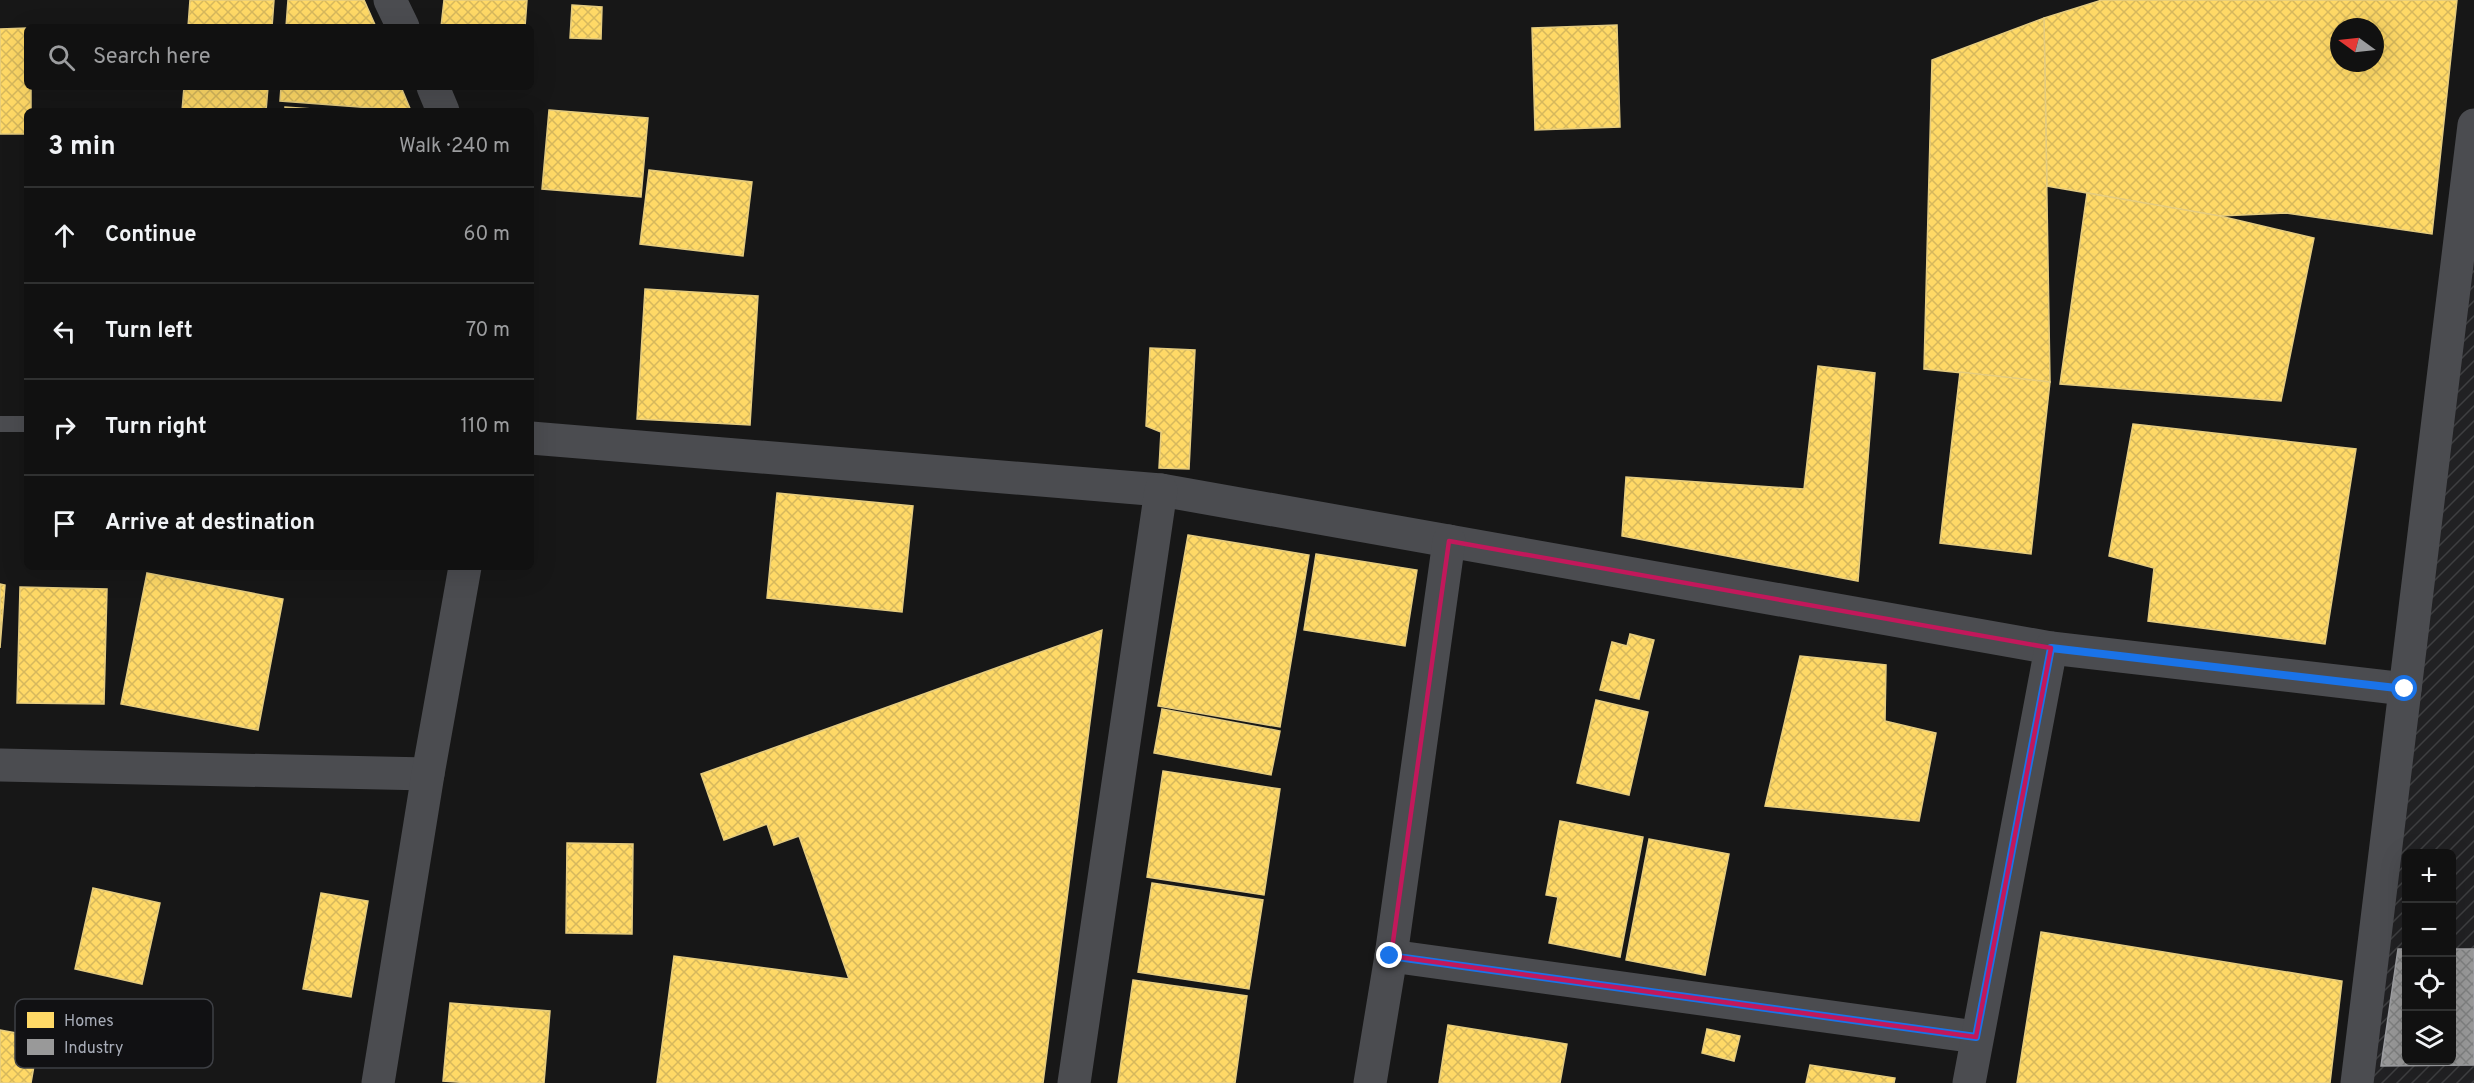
<!DOCTYPE html>
<html lang="en">
<head>
<meta charset="utf-8">
<style>
	:root { --surface:#111; --page:#1e1f1f; --text:#f1f3f6; --muted:#9c9d9f; --line:#303131 }
	body { margin:0; font-family:Overpass,sans-serif; background:var(--page); color:var(--text) }
	.controls { position:absolute; right:18px; bottom:18px; display:grid; overflow:hidden; border-radius:9px; box-shadow:0 6px 24px #0002 }
	.controls button { width:54px; height:54px; display:grid; place-items:center; padding:0; border:0; border-bottom:2px solid var(--line); background:var(--surface); color:var(--text); font:30px sans-serif }
	.compass { position:absolute; left:2330px; top:18px; width:54px; height:54px; border-radius:50%; background:var(--surface); box-shadow:0 6px 24px #0002; rotate:285deg }
	.stop { position:absolute; width:18px; height:18px; margin:-14px; border:4px solid #1a73e8; border-radius:50%; background:#fff }
	.stop.end { background:#1a73e8; border-color:#fff; box-shadow:0 2px 6px #0008 }
	.list { margin:0; padding:0; list-style:none }
	h2 { display:flex; justify-content:space-between; align-items:center; height:78px; margin:0; padding:0 24px; font-size:26px }
	h2 small { font-size:20px; font-weight:400; color:var(--muted) }
	.list li { display:grid; grid-template-columns:39px 1fr auto; gap:18px; align-items:center; box-sizing:border-box; height:96px; padding:0 24px; border-top:2px solid var(--line) }
	.list b { display:block; font-size:22px; white-space:nowrap }
	.list em { font-size:20px; font-style:normal; color:var(--muted) }
	.icon { flex:none; width:33px; height:33px; fill:none; stroke:currentColor; stroke-width:2; stroke-linecap:round; stroke-linejoin:round }
	.map { position:relative; flex:none; width:2474px; height:1083px; overflow:hidden }
	.search { position:absolute; background:var(--surface); box-shadow:0 6px 24px #0002; left:24px; top:24px; width:510px; height:66px; display:flex; align-items:center; gap:15px; box-sizing:border-box; padding:0 21px; border-radius:9px; color:var(--muted); font-size:22px }
	.panel { position:absolute; background:var(--surface); box-shadow:0 6px 24px #0002; left:24px; top:108px; width:510px; height:462px; border-radius:9px }
	.map>svg:first-child { display:block }
</style>
</head>
<body>
<div class="map">
<svg width="2474" height="1083" viewBox="0 0 2474 1083">
	<defs>
		<pattern id="industrial-furrows" width="10" height="10" patternUnits="userSpaceOnUse" patternTransform="scale(1.5)"><rect width="10" height="10" fill="#212123"/><path d="M-1 1l2-2M0 10L10 0M9 11l2-2" fill="none" stroke="#3e3f41"/></pattern>
		<pattern id="homes-cross-hatch" width="8" height="8" patternUnits="userSpaceOnUse" patternTransform="scale(1.5)"><rect width="8" height="8" fill="#ffd966"/><path d="M0 0l8 8M0 8l8-8" fill="none" stroke="#d6b85d"/></pattern>
		<pattern id="industry-cross-hatch" width="8" height="8" patternUnits="userSpaceOnUse" patternTransform="scale(1.5)"><rect width="8" height="8" fill="#999"/><path d="M0 0l8 8M0 8l8-8" fill="none" stroke="#7f8080"/></pattern>
	</defs>
	<rect width="100%" height="100%" fill="#171717"/>
	<path fill="url(#industrial-furrows)" fill-rule="evenodd" d="M2474,146V1083H2358ZM2406,854H2452V1060H2406Z"/>
	<g fill="url(#homes-cross-hatch)" stroke="#e5cc7f" stroke-width="1.5" fill-rule="evenodd">
		<polygon points="190,0 274,0 272,27 188,27"/>
		<polygon points="288,0 364,0 376,27 286,27"/>
		<polygon points="444,0 527,0 525,27 441,27"/>
		<path d="M2102,0H2457L2432,234L2286,213L2220,216L2047,186L2044,18ZM2339,27H2375V63H2339Z"/>
		<polygon points="572,5 602,7 601,39 570,38"/>
		<polygon points="2044,18 2050,382 1924,369 1932,60"/>
		<polygon points="1617,25 1620,127 1535,130 1532,28"/>
		<polygon points="27,28 27,87 31,87 31,111 27,111 27,134 0,134 0,29"/>
		<polygon points="184,87 268,87 266,111 182,111"/>
		<polygon points="281,87 401,87 411,111 280,101"/>
		<polygon points="285,107 341,111 285,111"/>
		<polygon points="549,110 648,118 641,197 542,189"/>
		<polygon points="649,170 752,182 743,256 640,244"/>
		<polygon points="2087,193 2220,216 2314,238 2281,401 2060,384"/>
		<polygon points="645,289 758,296 750,425 637,419"/>
		<polygon points="1150,348 1195,350 1189,469 1159,468 1161,432 1146,426"/>
		<polygon points="1818,366 1875,373 1858,581 1622,536 1626,477 1804,489"/>
		<polygon points="1960,372 2050,382 2031,554 1940,543"/>
		<polygon points="2133,424 2356,449 2325,644 2148,621 2154,568 2109,556"/>
		<polygon points="777,493 913,506 902,612 767,598"/>
		<polygon points="1188,535 1309,555 1280,727 1158,706"/>
		<polygon points="1316,554 1417,570 1405,646 1304,630"/>
		<polygon points="147,573 283,599 258,730 121,704"/>
		<polygon points="0,584 5,585 0,648"/>
		<polygon points="20,587 107,589 104,704 17,703"/>
		<polygon points="1102,630 1043,1083 657,1083 674,956 849,979 799,836 774,845 767,824 724,840 701,774"/>
		<polygon points="1630,634 1654,640 1639,699 1600,690 1612,642 1627,646"/>
		<polygon points="1800,656 1886,665 1885,721 1936,733 1919,821 1765,806"/>
		<polygon points="1596,700 1648,712 1629,795 1577,783"/>
		<polygon points="1162,709 1280,731 1271,775 1154,753"/>
		<polygon points="1163,771 1280,789 1264,895 1147,877"/>
		<polygon points="1560,821 1643,837 1620,957 1549,943 1558,897 1546,895"/>
		<polygon points="1649,839 1729,854 1705,975 1626,960"/>
		<polygon points="567,843 633,844 632,934 566,933"/>
		<polygon points="1152,883 1263,900 1249,989 1138,972"/>
		<polygon points="93,888 160,903 142,984 75,969"/>
		<polygon points="321,893 368,901 351,997 303,989"/>
		<polygon points="2041,932 2342,981 2330,1083 2017,1083"/>
		<polygon points="1133,980 1247,996 1235,1083 1118,1083"/>
		<polygon points="450,1003 550,1011 544,1083 471,1083 443,1081"/>
		<polygon points="1448,1025 1567,1044 1560,1083 1439,1083"/>
		<polygon points="1707,1029 1740,1036 1734,1061 1702,1053"/>
		<polygon points="0,1030 39,1037 31,1083 0,1083"/>
		<polygon points="1810,1065 1895,1078 1894,1083 1806,1083"/>
	</g>
	<polygon fill="url(#industry-cross-hatch)" stroke="#9e9fa2" stroke-width="1.5" points="2398,949 2406,949 2406,1060 2452,1060 2452,949 2474,949 2474,1065 2381,1066"/>
	<g fill="none" stroke-linecap="round" stroke-linejoin="round">
		<polyline stroke="#4b4c50" stroke-width="16" points="0,424 27,424"/>
		<g stroke="#4b4c50" stroke-width="33">
			<polyline points="390,0 403,27"/>
			<polyline points="433,87 443,111"/>
			<polyline points="531,438 1161,490 2051,648 2405,689"/>
			<polyline points="0,765 428,774"/>
			<polyline points="1391,956 1976,1037"/>
			<polyline points="378,1083 428,774 465,567"/>
			<polyline points="1074,1083 1161,490"/>
			<polyline points="1370,1083 1391,956 1449,541"/>
			<polyline points="1969,1083 2051,648"/>
			<polyline points="2357,1083 2474,125"/>
		</g>
	</g>
	<g fill="none" stroke-linecap="round" stroke-linejoin="round">
		<polyline stroke="#1a73e8" stroke-width="8" points="1390,956 1976,1037 2051,648 2405,689"/>
	</g>
	<path fill="none" stroke="#c2185b" stroke-width="4.5" stroke-linejoin="round" d="M1449,541L2051,648L1976,1037L1391,956Z"/>
	<rect x="15" y="999" width="198" height="69" rx="9" fill="#111113" stroke="#3e4045" stroke-width="1.5"/>
	<rect x="27" y="1012" width="27" height="16" fill="#ffd966"/>
	<rect x="27" y="1039" width="27" height="16" fill="#999"/>
	<g font-size="16" fill="#a8adb8">
		<text x="64" y="1026">Homes</text>
		<text x="64" y="1053">Industry</text>
	</g>
</svg>
<div class="controls">
<button>+</button>
<button>−</button>
<button><svg class="icon" aria-label="locate" viewBox="0 0 24 24"><circle cx="12" cy="12" r="6"/><path d="M12 2v4M12 18v4M2 12h4M18 12h4"/></svg></button>
<button><svg class="icon" aria-label="layers" viewBox="0 0 24 24"><path d="M12 4l9 5-9 5-9-5zM3 14l9 5 9-5"/></svg></button>
</div>
<svg class="compass" viewBox="-18 -18 36 36"><path d="M0-13l5 13h-10z" fill="#e53935"/><path d="M0 13l5-13h-10z" fill="#9c9d9f"/></svg>
<div class="stop" style="left:2405px;top:689px"></div>
<div class="stop end" style="left:1390px;top:956px"></div>
<div class="search"><svg class="icon" aria-label="search" viewBox="0 0 24 24"><circle cx="10" cy="10" r="6"/><path d="M15 15l6 6"/></svg>Search here</div>
<section class="panel">
<h2>3 min<small>Walk · 240 m</small></h2>
<ul class="list">
<li><svg class="icon" aria-label="ahead" viewBox="0 0 24 24"><path d="M12 20V5M6 11l6-6 6 6"/></svg><div><b>Continue</b></div><em>60 m</em></li>
<li><svg class="icon" aria-label="left" viewBox="0 0 24 24"><path d="M17 20v-9H6M10 6l-5 5 5 5"/></svg><div><b>Turn left</b></div><em>70 m</em></li>
<li><svg class="icon" aria-label="right" viewBox="0 0 24 24"><path d="M7 20v-9h11M14 6l5 5-5 5"/></svg><div><b>Turn right</b></div><em>110 m</em></li>
<li><svg class="icon" aria-label="arrive" viewBox="0 0 24 24"><path d="M6 21V4h12l-3 4 3 4H6"/></svg><div><b>Arrive at destination</b></div></li>
</ul>
</section>
</div>
</body>
</html>
